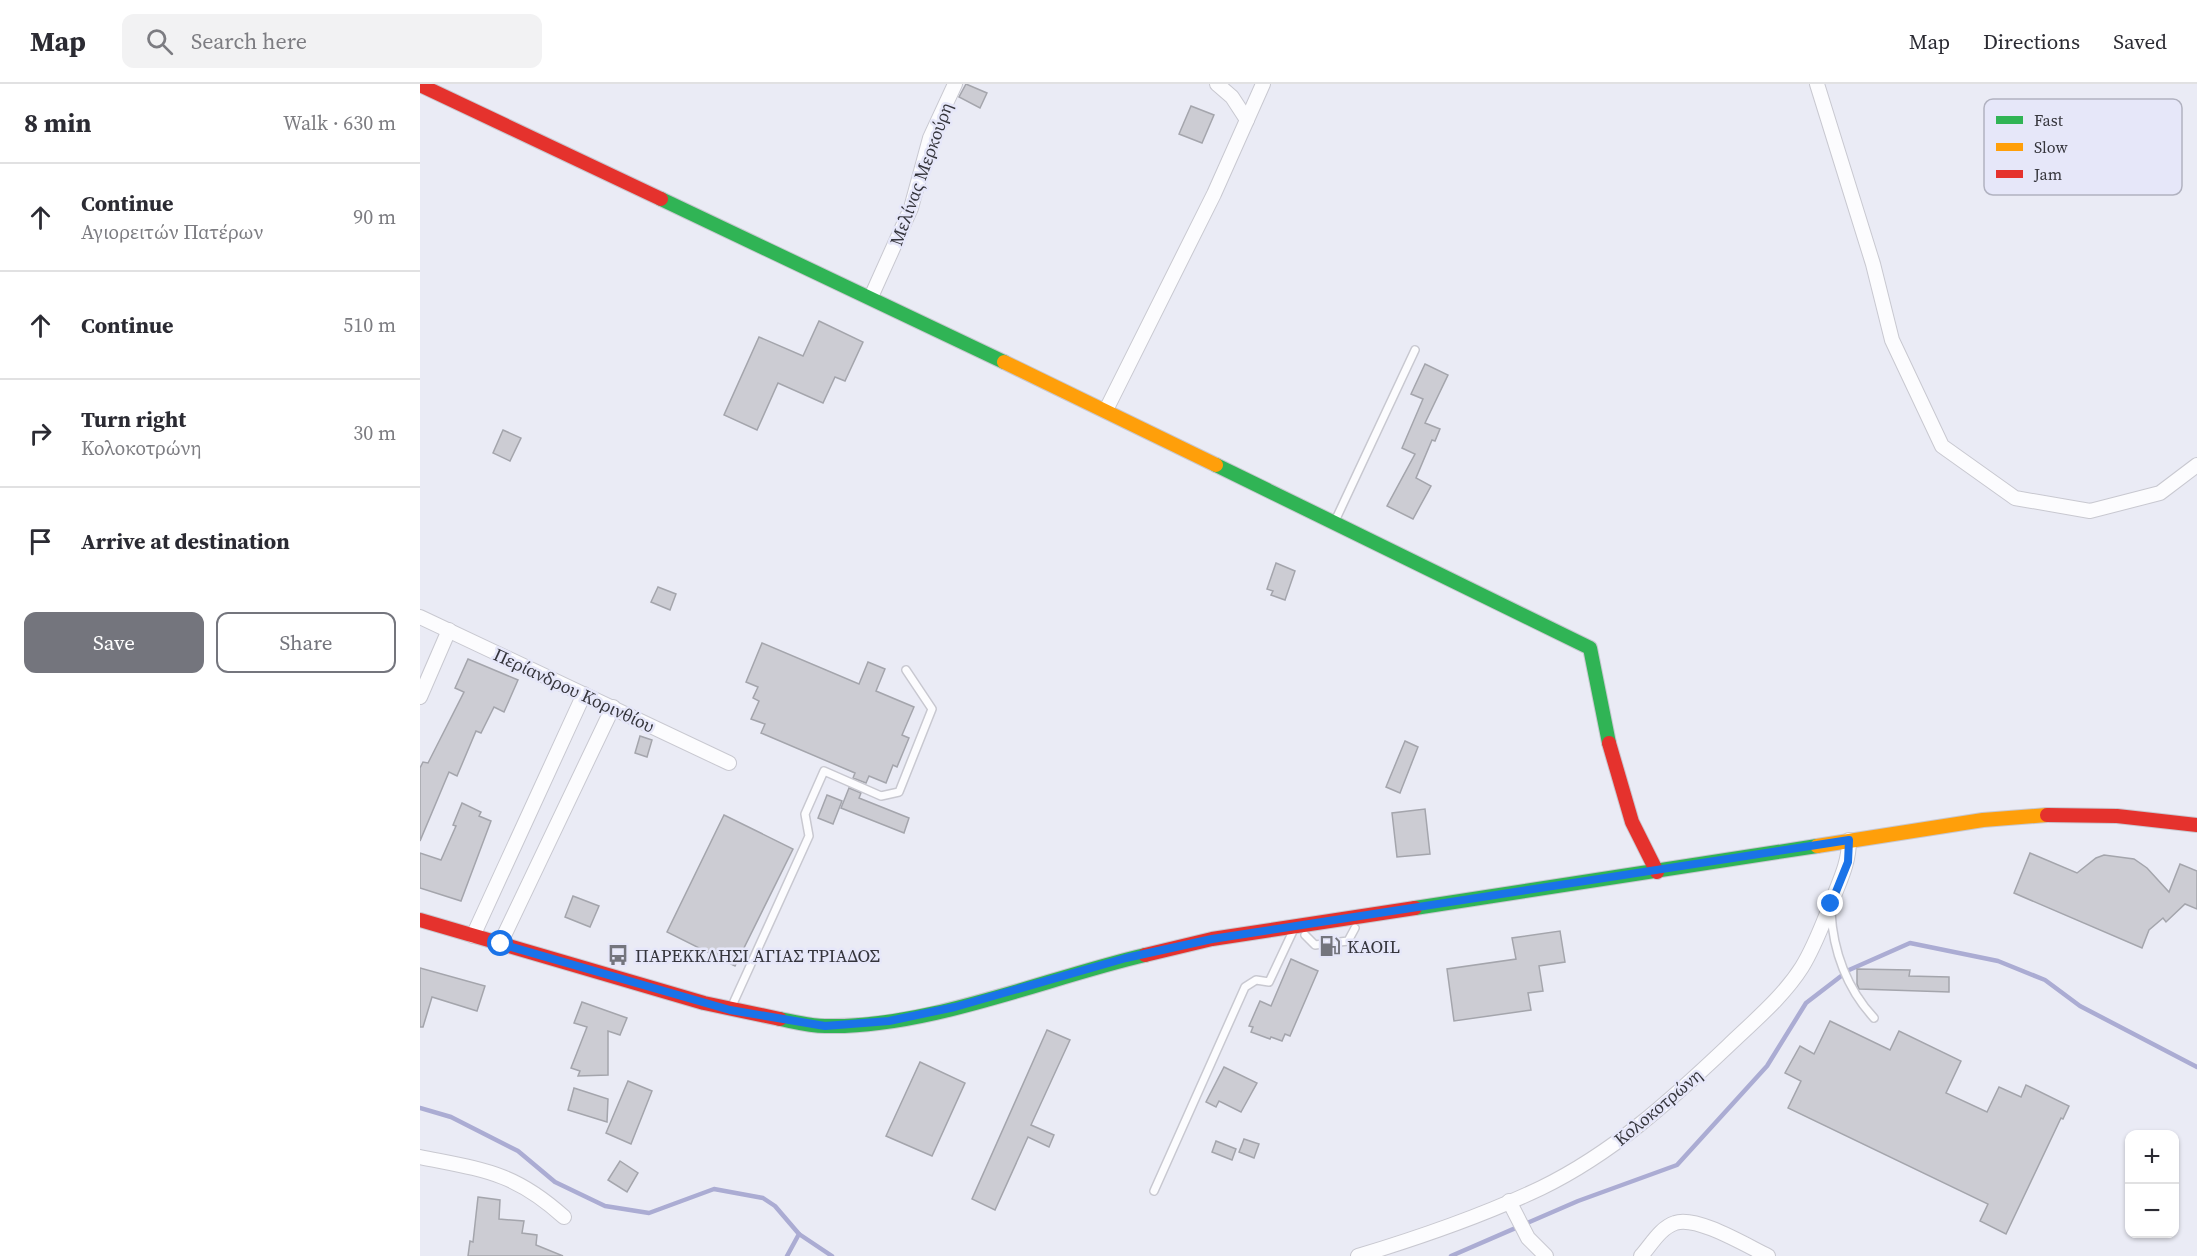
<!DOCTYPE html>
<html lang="en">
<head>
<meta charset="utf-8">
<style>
	:root { --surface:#fff; --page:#f2f2f3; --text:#2b2b33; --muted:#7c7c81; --line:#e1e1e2; --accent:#74757d }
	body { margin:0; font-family:"Source Serif 4",serif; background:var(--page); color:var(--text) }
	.controls { position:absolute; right:18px; bottom:18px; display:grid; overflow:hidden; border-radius:12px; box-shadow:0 2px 4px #0004 }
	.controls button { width:54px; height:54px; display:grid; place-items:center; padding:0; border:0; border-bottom:2px solid var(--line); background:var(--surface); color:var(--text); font:30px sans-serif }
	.stop { position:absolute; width:18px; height:18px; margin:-14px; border:4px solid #1a73e8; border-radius:50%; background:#fff }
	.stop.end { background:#1a73e8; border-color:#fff; box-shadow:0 2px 6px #0008 }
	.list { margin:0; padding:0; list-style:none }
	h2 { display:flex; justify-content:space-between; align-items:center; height:78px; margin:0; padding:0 24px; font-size:26px }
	h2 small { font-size:20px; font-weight:400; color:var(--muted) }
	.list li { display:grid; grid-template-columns:39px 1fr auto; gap:18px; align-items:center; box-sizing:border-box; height:108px; padding:0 24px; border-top:2px solid var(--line) }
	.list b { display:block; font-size:22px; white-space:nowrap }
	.list p { margin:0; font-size:20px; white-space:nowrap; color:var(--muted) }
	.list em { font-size:20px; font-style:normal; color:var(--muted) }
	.actions { display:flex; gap:12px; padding:18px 24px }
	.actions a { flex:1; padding:14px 0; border:2px solid var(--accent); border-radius:12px; text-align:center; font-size:21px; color:var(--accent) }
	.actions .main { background:var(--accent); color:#fff }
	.icon { flex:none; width:33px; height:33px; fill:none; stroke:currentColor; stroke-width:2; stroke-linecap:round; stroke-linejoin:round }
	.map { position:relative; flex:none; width:1777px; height:1172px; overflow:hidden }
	header { display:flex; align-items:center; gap:36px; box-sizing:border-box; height:84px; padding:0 30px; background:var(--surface); border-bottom:2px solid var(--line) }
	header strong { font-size:28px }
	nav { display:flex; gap:33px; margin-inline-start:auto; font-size:21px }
	.search { width:420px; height:54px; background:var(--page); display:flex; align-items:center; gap:15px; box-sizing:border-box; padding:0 21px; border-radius:12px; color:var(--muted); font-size:22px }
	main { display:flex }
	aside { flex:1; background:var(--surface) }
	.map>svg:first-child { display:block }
</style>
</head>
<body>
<header>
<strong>Map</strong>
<div class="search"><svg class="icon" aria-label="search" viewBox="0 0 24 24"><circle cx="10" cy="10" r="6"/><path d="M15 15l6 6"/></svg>Search here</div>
<nav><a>Map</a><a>Directions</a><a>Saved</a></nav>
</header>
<main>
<aside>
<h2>8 min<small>Walk · 630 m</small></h2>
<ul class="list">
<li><svg class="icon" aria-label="ahead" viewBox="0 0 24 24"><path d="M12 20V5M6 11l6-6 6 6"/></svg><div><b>Continue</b><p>Αγιορειτών Πατέρων</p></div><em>90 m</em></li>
<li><svg class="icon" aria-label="ahead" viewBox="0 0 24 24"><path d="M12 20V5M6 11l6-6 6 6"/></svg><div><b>Continue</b></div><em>510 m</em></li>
<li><svg class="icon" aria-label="right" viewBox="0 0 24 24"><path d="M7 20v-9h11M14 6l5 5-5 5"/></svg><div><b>Turn right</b><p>Κολοκοτρώνη</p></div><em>30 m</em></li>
<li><svg class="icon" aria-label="arrive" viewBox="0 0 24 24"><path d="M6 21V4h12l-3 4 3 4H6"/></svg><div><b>Arrive at destination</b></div></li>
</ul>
<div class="actions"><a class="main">Save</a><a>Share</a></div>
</aside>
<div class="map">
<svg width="1777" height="1172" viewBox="0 0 1777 1172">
	<rect width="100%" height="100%" fill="#eaebf5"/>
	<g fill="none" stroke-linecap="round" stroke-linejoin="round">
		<g stroke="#abacd3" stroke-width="4.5">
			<polyline points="0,1024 31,1033 98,1067 135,1098 185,1122 229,1129 294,1105 343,1114 355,1122 379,1150 412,1172"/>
			<polyline points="367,1172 379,1150"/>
			<polyline points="1031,1172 1158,1117 1257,1081 1347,982 1386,919 1429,886 1490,859 1578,877 1625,896 1660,922 1777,983"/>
		</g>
	</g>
	<g fill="#ccccd3" stroke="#a4a5ac" stroke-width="1.5">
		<polygon points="546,0 567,9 560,24 539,13"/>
		<polygon points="771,22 794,31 782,59 759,50"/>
		<polygon points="399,237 443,258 425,297 415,293 403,319 358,299 337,346 304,331 339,253 383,272"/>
		<polygon points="1005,280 1028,291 1005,339 1020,345 1015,357 1012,356 996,394 1011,402 993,435 967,422 995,370 982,364 1003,315 991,310"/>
		<polygon points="83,346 101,354 90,377 73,369"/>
		<polygon points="856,479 875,487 865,516 851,511 853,507 847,505"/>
		<polygon points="238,503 256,510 250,526 231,518"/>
		<polygon points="342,559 439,600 448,578 465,585 456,607 494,623 482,651 489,654 477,683 473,681 466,699 449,692 446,699 433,694 435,689 341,649 345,640 331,635 339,617 333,614 338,603 326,598"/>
		<polygon points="48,575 98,596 84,628 74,623 61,649 56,647 37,692 29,688 0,757 0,684 3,678 8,679 44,608 35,604"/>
		<polygon points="220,652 232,656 227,673 215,669"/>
		<polygon points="985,657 998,663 980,709 966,703"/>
		<polygon points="429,704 441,709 439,714 489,734 484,749 421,724"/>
		<polygon points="407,711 422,717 413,740 398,734"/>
		<polygon points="42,719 61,728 59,732 71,737 41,817 0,804 0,769 21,776 36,742 33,741"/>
		<polygon points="1005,725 1010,770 977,773 972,729"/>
		<polygon points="304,731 373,765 315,882 247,848"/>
		<polygon points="1610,769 1657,789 1676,774 1684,771 1714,775 1727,784 1749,808 1760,780 1777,787 1777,825 1765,820 1746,838 1743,834 1729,846 1722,864 1594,809"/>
		<polygon points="153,812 179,822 170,843 145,833"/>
		<polygon points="1140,847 1145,878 1119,882 1123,907 1108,909 1111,926 1034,937 1027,885 1096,875 1092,854"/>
		<polygon points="871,875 898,887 870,952 865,950 862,957 851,953 850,955 831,948 833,943 829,942 840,917 851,922"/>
		<polygon points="0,884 65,902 57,927 12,913 3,943 0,943"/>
		<polygon points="1437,885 1490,886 1489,892 1529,893 1529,908 1439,905 1437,900"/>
		<polygon points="162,918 207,934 200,951 188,947 188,991 158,992 160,987 151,984 167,943 154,939"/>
		<polygon points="1410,937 1470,966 1479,947 1541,977 1526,1009 1567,1028 1579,1003 1601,1013 1606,1001 1649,1022 1643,1035 1641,1034 1586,1150 1560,1137 1568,1120 1368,1024 1381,997 1365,989 1380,962 1394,970"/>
		<polygon points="627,946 650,956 611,1041 634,1051 629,1063 608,1053 575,1126 552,1115"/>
		<polygon points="500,978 545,999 512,1072 466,1052"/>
		<polygon points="804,983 837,999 821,1028 799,1017 796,1023 786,1018"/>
		<polygon points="208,997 232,1007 211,1060 186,1049"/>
		<polygon points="154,1004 188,1015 187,1038 148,1026"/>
		<polygon points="824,1055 839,1060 834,1074 819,1068"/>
		<polygon points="796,1057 816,1065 812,1076 792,1068"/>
		<polygon points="200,1077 218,1089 207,1108 188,1096"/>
		<polygon points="58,1113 80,1116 79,1135 104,1137 102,1149 117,1151 116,1161 143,1172 48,1172 50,1157 53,1158"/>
	</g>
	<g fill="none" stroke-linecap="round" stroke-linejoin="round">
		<defs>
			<g id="lane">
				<polyline points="915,437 995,266"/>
				<path d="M1411,828C1413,867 1427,905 1454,934"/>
				<polyline points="885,851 895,861 928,857 935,844"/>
				<polyline points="311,924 389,752 385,730 404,687 461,712 479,708 512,625 486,586"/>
				<polyline points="734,1107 825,903 836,896 849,898 873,847"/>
			</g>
			<g id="street">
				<polyline points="797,0 812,13 827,36"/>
				<polyline points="1397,0 1453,180 1472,256 1522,362 1595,414 1670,427 1740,409 1777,381"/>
				<polyline points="451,213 491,124 510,54 535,0"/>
				<polyline points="686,326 794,110 843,0"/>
				<polyline points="0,533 309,679"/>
				<polyline points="0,613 29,546"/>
				<polyline points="53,852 164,610"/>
				<polyline points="80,860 193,623"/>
				<path d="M0,1073C64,1086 94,1088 144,1133"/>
				<polyline points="1089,1117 1108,1154 1126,1172"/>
				<path d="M938,1172C1001,1153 1062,1132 1121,1104C1193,1069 1251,1016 1308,962C1334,937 1363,913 1382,883C1395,862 1403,839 1412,817C1420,796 1429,779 1429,756"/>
				<path d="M1221,1172C1231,1161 1240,1144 1255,1139C1276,1131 1327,1162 1348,1172"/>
			</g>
			<g id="fast">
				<polyline points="241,115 584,278"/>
				<polyline points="796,381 1170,564 1189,659"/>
				<polyline points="995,824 1397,762"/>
				<path d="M360,935C375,938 390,942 405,942C506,945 626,894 725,871"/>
			</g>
			<g id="slow">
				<polyline points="584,278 796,381"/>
				<polyline points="1397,762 1563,736 1627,731"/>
			</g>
			<g id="jam">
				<polyline points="0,1 241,115"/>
				<polyline points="1189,659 1212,738 1237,788"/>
				<polyline points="1627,731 1697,732 1777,741"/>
				<polyline points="0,836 284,919 360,935"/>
				<polyline points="725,871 792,855 995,824"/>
			</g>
		</defs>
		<use href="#lane" stroke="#c8c8d0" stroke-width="10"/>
		<use href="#street" stroke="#c8c8d0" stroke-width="16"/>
		<use href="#fast" stroke="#c8c8d0" stroke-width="16"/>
		<use href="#slow" stroke="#c8c8d0" stroke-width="16"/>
		<use href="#jam" stroke="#c8c8d0" stroke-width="16"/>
		<use href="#lane" stroke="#fcfcfe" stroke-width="7"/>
		<use href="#street" stroke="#fcfcfe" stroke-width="14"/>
		<use href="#fast" stroke="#30b455" stroke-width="14"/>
		<use href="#slow" stroke="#ff9f0a" stroke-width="14"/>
		<use href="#jam" stroke="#e5322d" stroke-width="14"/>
	</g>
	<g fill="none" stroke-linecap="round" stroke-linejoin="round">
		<polyline stroke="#1a73e8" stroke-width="8" points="81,860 310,926 405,942 469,937 535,923 706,874 792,855 1429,756 1428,778 1411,820"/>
	</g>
	<defs>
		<symbol id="fuel-bare" viewBox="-9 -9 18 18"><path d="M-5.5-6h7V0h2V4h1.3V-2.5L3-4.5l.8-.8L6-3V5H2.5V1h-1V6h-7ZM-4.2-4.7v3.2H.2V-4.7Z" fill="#74757d" stroke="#e6e7f9" stroke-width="2.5" paint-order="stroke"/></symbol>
		<symbol id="bus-bare" viewBox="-9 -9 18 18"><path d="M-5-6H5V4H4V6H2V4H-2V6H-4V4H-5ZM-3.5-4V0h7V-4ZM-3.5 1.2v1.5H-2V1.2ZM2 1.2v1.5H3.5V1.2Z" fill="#74757d" stroke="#e6e7f9" stroke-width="2.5" paint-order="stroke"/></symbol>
	</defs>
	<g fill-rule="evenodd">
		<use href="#fuel-bare" x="895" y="847" width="30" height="30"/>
		<use href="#bus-bare" x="183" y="856" width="30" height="30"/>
	</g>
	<g text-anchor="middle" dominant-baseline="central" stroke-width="5" stroke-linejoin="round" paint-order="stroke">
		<g font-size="18" fill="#35353c" stroke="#e6e7f9">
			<text transform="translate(501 90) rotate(-70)">Μελίνας Μερκούρη</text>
			<text transform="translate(154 606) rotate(25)">Περίανδρου Κορινθίου</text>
			<text transform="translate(1238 1023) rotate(-40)">Κολοκοτρώνη</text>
		</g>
		<g font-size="18" fill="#35353c" stroke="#e6e7f9" text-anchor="start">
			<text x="927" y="862">KAOIL</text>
			<text x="215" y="871">ΠΑΡΕΚΚΛΗΣΙ ΑΓΙΑΣ ΤΡΙΑΔΟΣ</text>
		</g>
	</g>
	<rect x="1564" y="15" width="198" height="96" rx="9" fill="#e6e7f9" stroke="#b1b2c0" stroke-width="1.5"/>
	<rect x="1576" y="32" width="27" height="8" fill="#30b455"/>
	<rect x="1576" y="59" width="27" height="8" fill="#ff9f0a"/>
	<rect x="1576" y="86" width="27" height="8" fill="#e5322d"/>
	<g font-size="16" fill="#35353c">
		<text x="1614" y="42">Fast</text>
		<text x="1614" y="69">Slow</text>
		<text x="1614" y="96">Jam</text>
	</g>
</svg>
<div class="controls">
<button>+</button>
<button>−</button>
</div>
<div class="stop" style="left:81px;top:860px"></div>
<div class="stop end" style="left:1411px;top:820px"></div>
</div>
</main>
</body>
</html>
